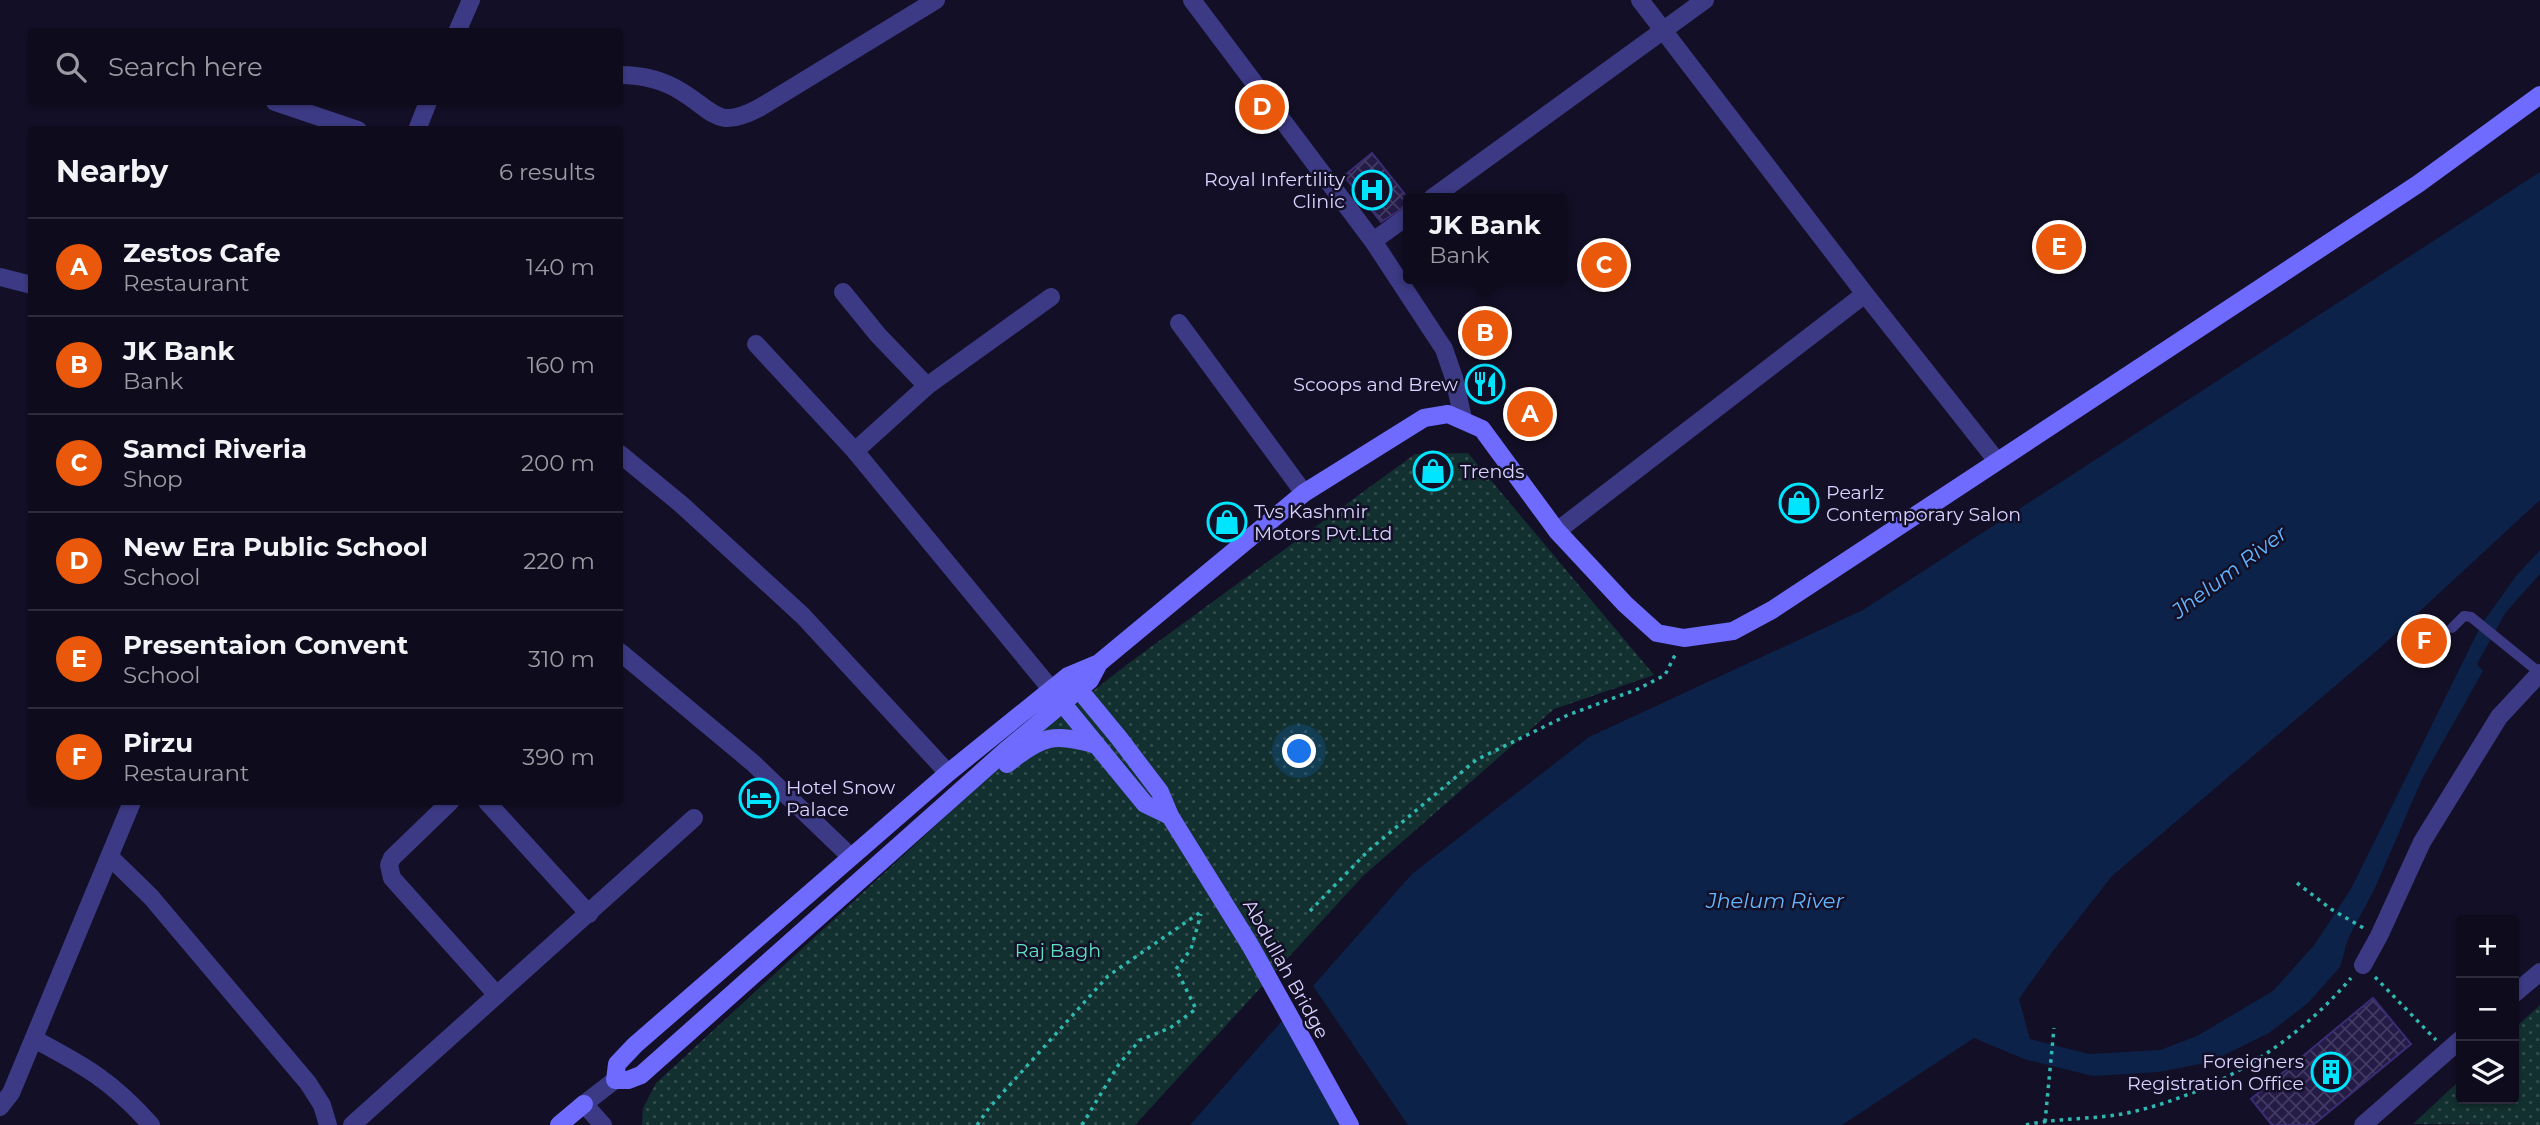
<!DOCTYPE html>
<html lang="en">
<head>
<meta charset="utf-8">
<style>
	:root { --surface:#0e0b1c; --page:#1c1929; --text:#f1f3f6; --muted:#9b9ba3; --line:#2e2b3b; --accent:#ea580c }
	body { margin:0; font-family:Montserrat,sans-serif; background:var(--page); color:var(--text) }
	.controls { position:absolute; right:21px; bottom:21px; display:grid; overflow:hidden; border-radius:7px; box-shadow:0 2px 5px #0004 }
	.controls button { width:63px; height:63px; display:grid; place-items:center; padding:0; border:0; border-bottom:2px solid var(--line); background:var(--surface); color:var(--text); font:35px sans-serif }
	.you { position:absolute; left:1300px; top:752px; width:24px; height:24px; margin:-18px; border:5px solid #fff; border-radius:50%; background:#1a73e8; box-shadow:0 0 0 10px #1a73e833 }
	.badge { display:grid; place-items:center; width:46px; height:46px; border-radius:50%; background:var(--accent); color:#fff; font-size:23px; font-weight:700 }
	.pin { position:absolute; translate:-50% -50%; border:4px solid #fff; box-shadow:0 2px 7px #0006 }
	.popup { position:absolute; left:1403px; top:193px; width:164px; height:91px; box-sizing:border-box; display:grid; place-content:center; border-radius:7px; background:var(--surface); filter:drop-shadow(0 2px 5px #0005); font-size:23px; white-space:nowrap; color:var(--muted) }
	.popup b { font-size:26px; color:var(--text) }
	.popup::after { content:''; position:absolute; left:50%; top:100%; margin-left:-14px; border:14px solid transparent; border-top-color:var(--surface) }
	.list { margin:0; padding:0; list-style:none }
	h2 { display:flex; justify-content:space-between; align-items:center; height:91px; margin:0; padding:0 28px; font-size:30px }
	h2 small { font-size:23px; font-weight:400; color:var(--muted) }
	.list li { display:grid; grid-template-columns:46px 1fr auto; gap:21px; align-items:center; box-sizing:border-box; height:98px; padding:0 28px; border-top:2px solid var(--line) }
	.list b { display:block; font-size:26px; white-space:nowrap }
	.list p { margin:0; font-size:23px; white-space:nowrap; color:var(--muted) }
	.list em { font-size:23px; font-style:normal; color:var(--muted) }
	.icon { flex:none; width:38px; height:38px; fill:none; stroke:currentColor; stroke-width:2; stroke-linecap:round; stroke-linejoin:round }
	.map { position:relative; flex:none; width:2540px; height:1125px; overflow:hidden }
	.search { position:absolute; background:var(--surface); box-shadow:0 2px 5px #0004; left:28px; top:28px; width:595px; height:77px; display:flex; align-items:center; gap:18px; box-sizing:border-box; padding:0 24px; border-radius:7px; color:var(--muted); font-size:26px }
	.panel { position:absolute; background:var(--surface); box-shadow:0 2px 5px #0004; left:28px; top:126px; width:595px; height:679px; border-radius:7px }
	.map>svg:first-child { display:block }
</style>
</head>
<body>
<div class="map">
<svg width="2540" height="1125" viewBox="0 0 2540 1125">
	<defs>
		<pattern id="park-dots" width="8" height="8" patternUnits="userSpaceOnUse" patternTransform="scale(1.75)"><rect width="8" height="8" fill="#12302f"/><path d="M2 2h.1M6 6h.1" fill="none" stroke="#344d4e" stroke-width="1.8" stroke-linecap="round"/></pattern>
		<pattern id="building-cross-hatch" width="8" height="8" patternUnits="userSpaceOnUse" patternTransform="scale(1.75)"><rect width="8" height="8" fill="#241b47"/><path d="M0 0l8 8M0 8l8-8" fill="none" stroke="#433b63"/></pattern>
	</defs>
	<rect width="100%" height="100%" fill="#130f26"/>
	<g fill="url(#park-dots)">
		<polygon points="1468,453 1654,675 1554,709 1363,876 1135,1125 642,1125 643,1108 656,1083 1021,747 1129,663 1415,454"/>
		<polygon points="2540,1005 2540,1125 2413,1124 2461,1079 2461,1099 2514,1099 2514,1029"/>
	</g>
	<polygon fill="#0c2248" points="2540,172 2540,500 2381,647 2112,876 2053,951 2019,999 2030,1039 2089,1054 2160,1050 2197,1036 2273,991 2315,944 2352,887 2481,625 2516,576 2540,550 2540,574 2506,612 2477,664 2483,671 2422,779 2375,888 2348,939 2340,967 2308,1003 2269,1033 2210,1062 2159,1072 2093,1076 2024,1059 1974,1038 1842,1125 1190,1125 1412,874 1589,737 1863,610"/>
	<polygon fill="#130f26" points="1311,983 1408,1125 1359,1125 1283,1015"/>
	<g fill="url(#building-cross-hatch)" stroke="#3b2d73" stroke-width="2">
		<polygon points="1372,153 1408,198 1408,205 1381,222 1344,176"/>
		<polygon points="2373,998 2411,1044 2313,1125 2272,1125 2251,1099"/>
	</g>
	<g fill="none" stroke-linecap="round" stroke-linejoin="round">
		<g stroke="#2fb8b0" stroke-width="3.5" stroke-dasharray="3.5 5" stroke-linecap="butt">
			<polyline points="2297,883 2331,909 2365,929"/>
			<polyline points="1310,911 1368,851 1476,760 1568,715 1638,689 1665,675 1676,653"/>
			<polyline points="2375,977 2436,1040"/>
			<polyline points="2045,1122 2054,1028"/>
			<polyline points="977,1125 989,1108 1108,976 1202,911"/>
			<polyline points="1082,1125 1119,1064 1140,1040 1170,1028 1196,1009 1176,969 1191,949 1201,914"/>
			<path d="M2026,1125C2061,1117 2098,1120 2132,1112C2217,1092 2294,1045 2351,978"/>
		</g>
		<polyline stroke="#3d3a85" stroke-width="10" points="2452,628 2464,616 2471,617 2540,673"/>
		<g stroke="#3d3a85" stroke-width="18">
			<polyline points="1192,0 1373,241 1444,349 1454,378 1463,419"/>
			<polyline points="1640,0 1865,294 1997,461"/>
			<polyline points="457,32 471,0"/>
			<path d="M620,75C642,75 662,79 682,92C715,112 717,130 759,108L936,0"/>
			<polyline points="275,102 358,130"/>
			<polyline points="417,130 428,102"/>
			<polyline points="1432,198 1705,0"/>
			<polyline points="1373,241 1408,216"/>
			<polyline points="0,277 32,285"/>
			<polyline points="843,292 878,335 927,386"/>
			<polyline points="1179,323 1304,493"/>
			<polyline points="756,344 855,451 1051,689"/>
			<polyline points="855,451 927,386 1051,297"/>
			<polyline points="620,454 682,505 803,616 948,773"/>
			<polyline points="1557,531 1865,294"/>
			<polyline points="620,652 753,763 851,857"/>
			<polyline points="450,802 392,858 389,865 392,878 497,995"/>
			<polyline points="487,802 589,914"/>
			<polyline points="110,857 151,897 308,1083 322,1105 328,1125"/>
			<polyline points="2363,965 2379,936 2422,842 2499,717 2540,673"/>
			<polyline points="2514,994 2540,972"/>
			<path d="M34,1039C85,1066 112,1081 151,1125"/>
			<polyline points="584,1104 603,1125"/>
			<polyline points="0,1107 11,1093 132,802"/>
			<polyline points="352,1125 694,818"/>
			<polyline points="2363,1125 2461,1039"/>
		</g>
		<polyline stroke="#3d3a85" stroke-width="18" points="584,1104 615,1080"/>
		<g stroke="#6f6bff" stroke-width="18">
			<polyline points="1099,663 1090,680 1004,752 641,1075 628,1080 615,1080 617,1064 635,1045 948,773 1068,676 1099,663 1304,493 1424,418 1448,414 1482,429 1557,531 1625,604 1657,633 1684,638 1733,631 1772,610 2418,184 2540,95"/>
			<polyline points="1072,681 1119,738 1160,792 1170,816 1250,945 1350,1125"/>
			<polyline points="1054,693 1145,804 1170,816"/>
			<path d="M1007,764C1041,736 1054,732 1096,745"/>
			<polyline points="559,1125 584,1104"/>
		</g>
	</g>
	<defs>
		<symbol id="hospital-ring" viewBox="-11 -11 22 22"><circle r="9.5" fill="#130f26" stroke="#00e5ff" stroke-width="1.5"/><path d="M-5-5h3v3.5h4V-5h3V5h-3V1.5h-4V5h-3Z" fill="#00e5ff"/></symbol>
		<symbol id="restaurant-ring" viewBox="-11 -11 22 22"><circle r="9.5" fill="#130f26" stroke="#00e5ff" stroke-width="1.5"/><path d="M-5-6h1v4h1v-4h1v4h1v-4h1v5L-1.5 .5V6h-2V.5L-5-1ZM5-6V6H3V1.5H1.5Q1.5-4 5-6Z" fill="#00e5ff"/></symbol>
		<symbol id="shop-ring" viewBox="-11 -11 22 22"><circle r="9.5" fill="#130f26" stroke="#00e5ff" stroke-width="1.5"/><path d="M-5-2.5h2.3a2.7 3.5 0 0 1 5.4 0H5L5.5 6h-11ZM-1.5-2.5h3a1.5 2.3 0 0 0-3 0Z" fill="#00e5ff"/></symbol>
		<symbol id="hotel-ring" viewBox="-11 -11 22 22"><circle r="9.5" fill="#130f26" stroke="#00e5ff" stroke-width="1.5"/><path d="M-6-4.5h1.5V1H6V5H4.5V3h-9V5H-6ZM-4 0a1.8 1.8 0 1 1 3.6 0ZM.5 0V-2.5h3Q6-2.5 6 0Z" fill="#00e5ff"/></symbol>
		<symbol id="building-ring" viewBox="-11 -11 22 22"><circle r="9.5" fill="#130f26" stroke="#00e5ff" stroke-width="1.5"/><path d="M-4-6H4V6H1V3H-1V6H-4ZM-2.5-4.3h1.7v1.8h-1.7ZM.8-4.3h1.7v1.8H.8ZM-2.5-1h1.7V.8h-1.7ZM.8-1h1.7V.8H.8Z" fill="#00e5ff"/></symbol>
	</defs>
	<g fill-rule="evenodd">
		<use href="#hospital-ring" x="1350" y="168" width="44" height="44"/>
		<use href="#restaurant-ring" x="1463" y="362" width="44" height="44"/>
		<use href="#shop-ring" x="1411" y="449" width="44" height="44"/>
		<use href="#shop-ring" x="1777" y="481" width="44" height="44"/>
		<use href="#shop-ring" x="1205" y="500" width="44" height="44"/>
		<use href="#hotel-ring" x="737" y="776" width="44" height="44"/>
		<use href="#building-ring" x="2309" y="1050" width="44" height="44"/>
	</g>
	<g text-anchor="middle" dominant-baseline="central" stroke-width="5" stroke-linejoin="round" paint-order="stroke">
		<g font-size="19" fill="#d9d4ff" stroke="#130f26" text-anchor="start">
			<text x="1345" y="179" text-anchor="end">Royal Infertility<tspan x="1345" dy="22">Clinic</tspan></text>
			<text x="1458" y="384" text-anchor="end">Scoops and Brew</text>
			<text x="1460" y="471">Trends</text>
			<text x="1826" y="492">Pearlz<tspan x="1826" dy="22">Contemporary Salon</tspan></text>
			<text x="1254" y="511">Tvs Kashmir<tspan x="1254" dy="22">Motors Pvt.Ltd</tspan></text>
			<text x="786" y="787">Hotel Snow<tspan x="786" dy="22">Palace</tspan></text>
			<text x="2304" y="1061" text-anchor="end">Foreigners<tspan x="2304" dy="22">Registration Office</tspan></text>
		</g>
		<g font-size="19" fill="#5fe0c0" stroke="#130f26">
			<text x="1058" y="950">Raj Bagh</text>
		</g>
		<g font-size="19" fill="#d9d4ff" stroke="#130f26">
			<text transform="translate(1286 969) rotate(61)">Abdullah Bridge</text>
		</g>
		<g font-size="21" font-style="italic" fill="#62b6ff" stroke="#130f26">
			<text transform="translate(2229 572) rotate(-37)">Jhelum River</text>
			<text x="1775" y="900">Jhelum River</text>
		</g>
	</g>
</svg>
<div class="controls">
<button>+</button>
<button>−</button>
<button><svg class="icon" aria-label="layers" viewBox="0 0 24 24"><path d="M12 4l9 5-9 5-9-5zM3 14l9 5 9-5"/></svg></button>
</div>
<div class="you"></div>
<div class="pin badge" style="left:1530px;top:414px">A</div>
<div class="pin badge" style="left:1485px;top:333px">B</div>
<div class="popup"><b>JK Bank</b>Bank</div>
<div class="pin badge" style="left:1604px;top:265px">C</div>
<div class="pin badge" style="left:1262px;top:107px">D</div>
<div class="pin badge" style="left:2059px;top:247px">E</div>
<div class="pin badge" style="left:2424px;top:641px">F</div>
<div class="search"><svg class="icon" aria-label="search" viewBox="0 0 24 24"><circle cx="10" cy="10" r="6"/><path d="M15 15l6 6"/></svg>Search here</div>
<section class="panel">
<h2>Nearby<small>6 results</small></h2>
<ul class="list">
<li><span class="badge">A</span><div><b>Zestos Cafe</b><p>Restaurant</p></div><em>140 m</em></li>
<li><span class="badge">B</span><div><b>JK Bank</b><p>Bank</p></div><em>160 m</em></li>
<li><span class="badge">C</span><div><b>Samci Riveria</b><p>Shop</p></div><em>200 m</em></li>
<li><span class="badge">D</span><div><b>New Era Public School</b><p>School</p></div><em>220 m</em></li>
<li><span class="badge">E</span><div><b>Presentaion Convent</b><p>School</p></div><em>310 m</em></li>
<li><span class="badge">F</span><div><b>Pirzu</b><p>Restaurant</p></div><em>390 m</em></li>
</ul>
</section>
</div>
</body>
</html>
